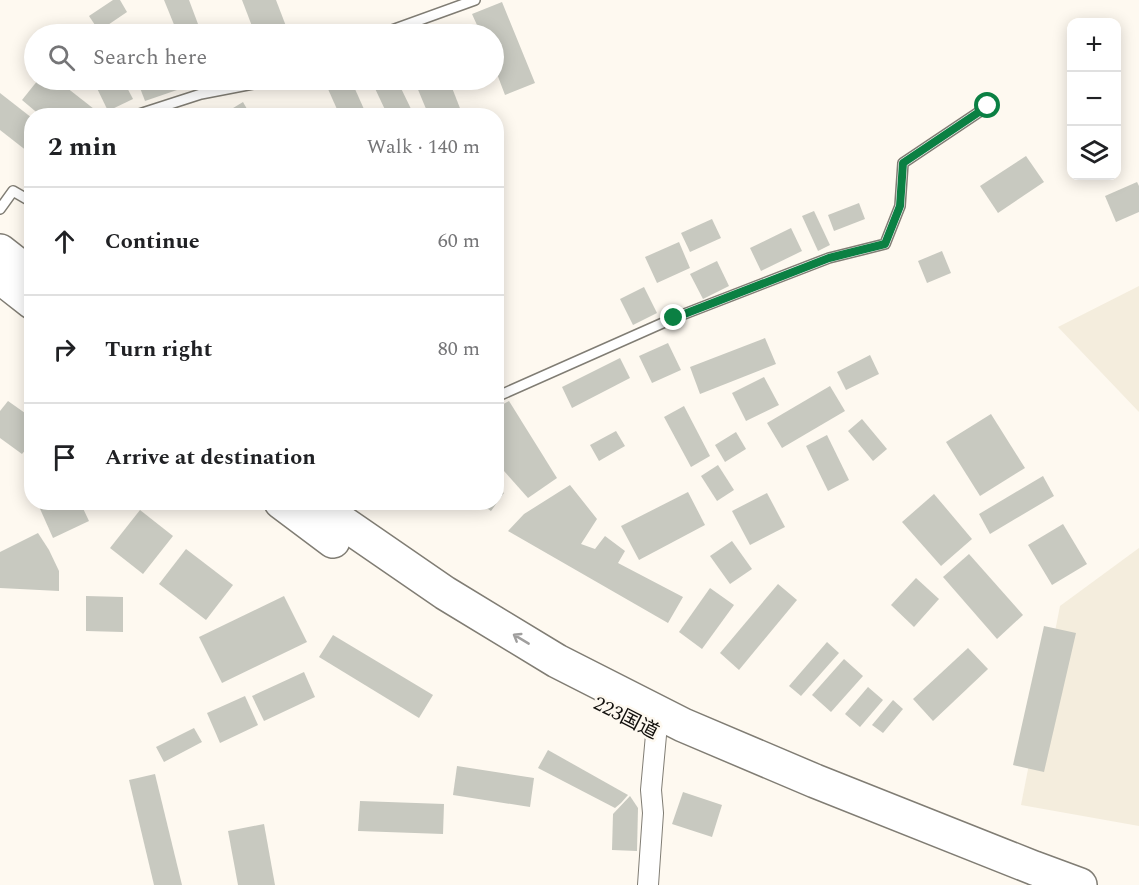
<!DOCTYPE html>
<html lang="en">
<head>
<meta charset="utf-8">
<style>
	:root { --surface:#fff; --page:#f2f2f2; --text:#202124; --muted:#757577; --line:#e0e0e0 }
	body { margin:0; font-family:Spectral,"Noto Sans SC",serif; background:var(--page); color:var(--text) }
	.controls { position:absolute; right:18px; top:18px; display:grid; overflow:hidden; border-radius:12px; box-shadow:0 3px 15px #0003 }
	.controls button { width:54px; height:54px; display:grid; place-items:center; padding:0; border:0; border-bottom:2px solid var(--line); background:var(--surface); color:var(--text); font:30px sans-serif }
	.stop { position:absolute; width:18px; height:18px; margin:-14px; border:4px solid #0b8043; border-radius:50%; background:#fff }
	.stop.end { background:#0b8043; border-color:#fff; box-shadow:0 2px 6px #0008 }
	.list { margin:0; padding:0; list-style:none }
	h2 { display:flex; justify-content:space-between; align-items:center; height:78px; margin:0; padding:0 24px; font-size:26px }
	h2 small { font-size:20px; font-weight:400; color:var(--muted) }
	.list li { display:grid; grid-template-columns:39px 1fr auto; gap:18px; align-items:center; box-sizing:border-box; height:108px; padding:0 24px; border-top:2px solid var(--line) }
	.list b { display:block; font-size:22px; white-space:nowrap }
	.list em { font-size:20px; font-style:normal; color:var(--muted) }
	.icon { flex:none; width:33px; height:33px; fill:none; stroke:currentColor; stroke-width:2; stroke-linecap:round; stroke-linejoin:round }
	.map { position:relative; flex:none; width:1139px; height:885px; overflow:hidden }
	.search { position:absolute; background:var(--surface); box-shadow:0 3px 15px #0003; left:24px; top:24px; width:480px; height:66px; display:flex; align-items:center; gap:15px; box-sizing:border-box; padding:0 21px; border-radius:33px; color:var(--muted); font-size:22px }
	.panel { position:absolute; background:var(--surface); box-shadow:0 3px 15px #0003; left:24px; top:108px; width:480px; height:402px; border-radius:24px }
	.map>svg:first-child { display:block }
</style>
</head>
<body>
<div class="map">
<svg width="1139" height="885" viewBox="0 0 1139 885">
	<rect width="100%" height="100%" fill="#fef9f0"/>
	<g fill="#f4eddd">
		<polygon points="1139,286 1139,412 1058,327"/>
		<polygon points="1139,548 1139,826 1021,805 1060,606"/>
	</g>
	<g fill="#c8c9c0">
		<polygon points="113,0 120,0 127,12 99,31 89,16"/>
		<polygon points="164,0 189,0 198,24 177,32"/>
		<polygon points="242,0 276,0 289,34 255,34"/>
		<polygon points="502,2 535,83 505,95 494,66 494,34 481,34 472,14"/>
		<polygon points="38,80 57,80 94,109 90,116 41,116 22,100"/>
		<polygon points="93,80 123,80 133,99 108,111"/>
		<polygon points="137,80 173,80 177,90 145,101"/>
		<polygon points="324,80 351,80 367,116 340,116"/>
		<polygon points="371,80 397,80 412,111 402,116 388,116"/>
		<polygon points="414,80 449,80 463,116 429,116"/>
		<polygon points="0,93 32,118 32,155 0,130"/>
		<polygon points="243,102 251,116 220,116"/>
		<polygon points="1026,156 1044,182 998,213 980,186"/>
		<polygon points="1137,182 1139,186 1139,212 1116,222 1105,196"/>
		<polygon points="859,203 865,219 834,231 828,215"/>
		<polygon points="814,211 830,245 818,251 802,216"/>
		<polygon points="712,219 721,238 690,252 681,233"/>
		<polygon points="791,228 802,251 761,271 750,248"/>
		<polygon points="679,242 690,268 657,283 645,257"/>
		<polygon points="942,251 951,273 927,283 918,261"/>
		<polygon points="717,261 729,286 703,299 690,274"/>
		<polygon points="644,287 657,313 633,325 620,299"/>
		<polygon points="765,338 776,364 700,394 690,367"/>
		<polygon points="668,343 681,370 652,383 639,356"/>
		<polygon points="870,355 879,374 846,390 837,372"/>
		<polygon points="620,358 630,378 572,408 562,387"/>
		<polygon points="764,377 779,405 746,421 732,393"/>
		<polygon points="830,386 845,411 782,448 767,423"/>
		<polygon points="8,401 32,418 32,442 22,454 0,438 0,411"/>
		<polygon points="509,401 557,478 528,498 496,462 496,408"/>
		<polygon points="684,406 710,456 691,467 664,417"/>
		<polygon points="991,414 1025,468 980,496 946,442"/>
		<polygon points="862,419 887,449 873,461 848,431"/>
		<polygon points="616,431 625,446 599,461 590,445"/>
		<polygon points="736,432 746,449 725,462 715,445"/>
		<polygon points="827,435 849,480 828,491 806,446"/>
		<polygon points="718,465 734,490 717,501 701,476"/>
		<polygon points="1043,476 1054,496 990,534 979,514"/>
		<polygon points="570,485 597,519 581,544 595,549 605,536 625,551 618,563 683,597 668,623 508,531 524,514"/>
		<polygon points="496,488 504,493 491,511 478,502 496,502"/>
		<polygon points="688,492 705,525 639,560 621,526"/>
		<polygon points="767,493 785,527 750,545 732,511"/>
		<polygon points="934,494 972,539 941,566 902,522"/>
		<polygon points="37,502 80,502 89,521 53,538"/>
		<polygon points="140,510 173,536 143,574 110,548"/>
		<polygon points="1063,524 1087,564 1052,585 1028,545"/>
		<polygon points="38,533 49,550 59,571 59,591 0,588 0,552"/>
		<polygon points="732,541 752,569 730,584 710,556"/>
		<polygon points="186,549 233,585 206,620 159,584"/>
		<polygon points="969,554 1023,615 997,639 943,577"/>
		<polygon points="916,578 939,599 914,627 891,605"/>
		<polygon points="778,584 797,600 739,670 720,653"/>
		<polygon points="710,588 734,605 702,649 679,632"/>
		<polygon points="86,596 123,597 123,632 86,631"/>
		<polygon points="284,596 307,642 222,683 199,637"/>
		<polygon points="1044,626 1076,633 1044,772 1013,765"/>
		<polygon points="333,635 433,695 419,718 319,657"/>
		<polygon points="827,642 839,653 801,696 789,686"/>
		<polygon points="968,648 988,669 933,721 913,699"/>
		<polygon points="844,659 863,676 831,712 812,695"/>
		<polygon points="304,672 315,697 264,721 252,696"/>
		<polygon points="868,687 883,700 860,727 845,714"/>
		<polygon points="245,696 258,725 220,743 207,713"/>
		<polygon points="893,700 903,709 883,733 872,725"/>
		<polygon points="194,728 202,742 164,762 156,747"/>
		<polygon points="548,750 628,795 621,803 615,808 538,768"/>
		<polygon points="457,766 534,778 530,807 453,795"/>
		<polygon points="155,774 182,885 154,885 129,780"/>
		<polygon points="683,792 722,805 712,837 672,824"/>
		<polygon points="630,796 638,808 637,851 612,850 613,814"/>
		<polygon points="360,801 444,804 443,834 358,831"/>
		<polygon points="264,824 275,885 238,885 228,831"/>
	</g>
	<g fill="none" stroke-linecap="round" stroke-linejoin="round">
		<defs>
			<g id="lane">
				<polyline points="381,34 475,0"/>
				<polyline points="133,116 201,94 253,84 265,80"/>
				<polyline points="0,209 13,191 32,202"/>
				<polyline points="496,397 674,318 829,258 885,244 900,206 903,163 988,106"/>
			</g>
			<polyline id="street" points="648,885 653,813 651,790 656,735"/>
			<g id="highway">
				<polyline points="0,251 32,276"/>
				<polyline points="0,277 32,302"/>
				<polyline points="281,502 333,541"/>
				<polyline points="316,502 336,518 445,593 557,661 683,725 815,781 1034,868 1080,885"/>
			</g>
		</defs>
		<use href="#lane" stroke="#807d74" stroke-width="12"/>
		<use href="#street" stroke="#807d74" stroke-width="22"/>
		<use href="#highway" stroke="#807d74" stroke-width="36"/>
		<use href="#lane" stroke="#fff" stroke-width="9"/>
		<use href="#street" stroke="#fff" stroke-width="20"/>
		<use href="#highway" stroke="#fff" stroke-width="33"/>
	</g>
	<defs><path id="oneway-shaft" d="M-6 0H5M1.5-3L5.5 0L1.5 3" fill="none" stroke-width="1.6" stroke-linecap="round" stroke-linejoin="round" transform="scale(1.5)"/></defs>
	<use stroke="#a09f9e" href="#oneway-shaft" transform="translate(521 639) rotate(-149)"/>
	<g fill="none" stroke-linecap="round" stroke-linejoin="round">
		<polyline stroke="#0b8043" stroke-width="8" points="674,318 829,258 885,244 900,206 903,163 988,106"/>
	</g>
	<g text-anchor="middle" dominant-baseline="central" stroke-width="5" stroke-linejoin="round" paint-order="stroke">
		<g font-size="20" fill="#12100d" stroke="#fef9f0">
			<text transform="translate(626 718) rotate(27)">223国道</text>
		</g>
	</g>
</svg>
<div class="controls">
<button>+</button>
<button>−</button>
<button><svg class="icon" aria-label="layers" viewBox="0 0 24 24"><path d="M12 4l9 5-9 5-9-5zM3 14l9 5 9-5"/></svg></button>
</div>
<div class="stop" style="left:988px;top:106px"></div>
<div class="stop end" style="left:674px;top:318px"></div>
<div class="search"><svg class="icon" aria-label="search" viewBox="0 0 24 24"><circle cx="10" cy="10" r="6"/><path d="M15 15l6 6"/></svg>Search here</div>
<section class="panel">
<h2>2 min<small>Walk · 140 m</small></h2>
<ul class="list">
<li><svg class="icon" aria-label="ahead" viewBox="0 0 24 24"><path d="M12 20V5M6 11l6-6 6 6"/></svg><div><b>Continue</b></div><em>60 m</em></li>
<li><svg class="icon" aria-label="right" viewBox="0 0 24 24"><path d="M7 20v-9h11M14 6l5 5-5 5"/></svg><div><b>Turn right</b></div><em>80 m</em></li>
<li><svg class="icon" aria-label="arrive" viewBox="0 0 24 24"><path d="M6 21V4h12l-3 4 3 4H6"/></svg><div><b>Arrive at destination</b></div></li>
</ul>
</section>
</div>
</body>
</html>
